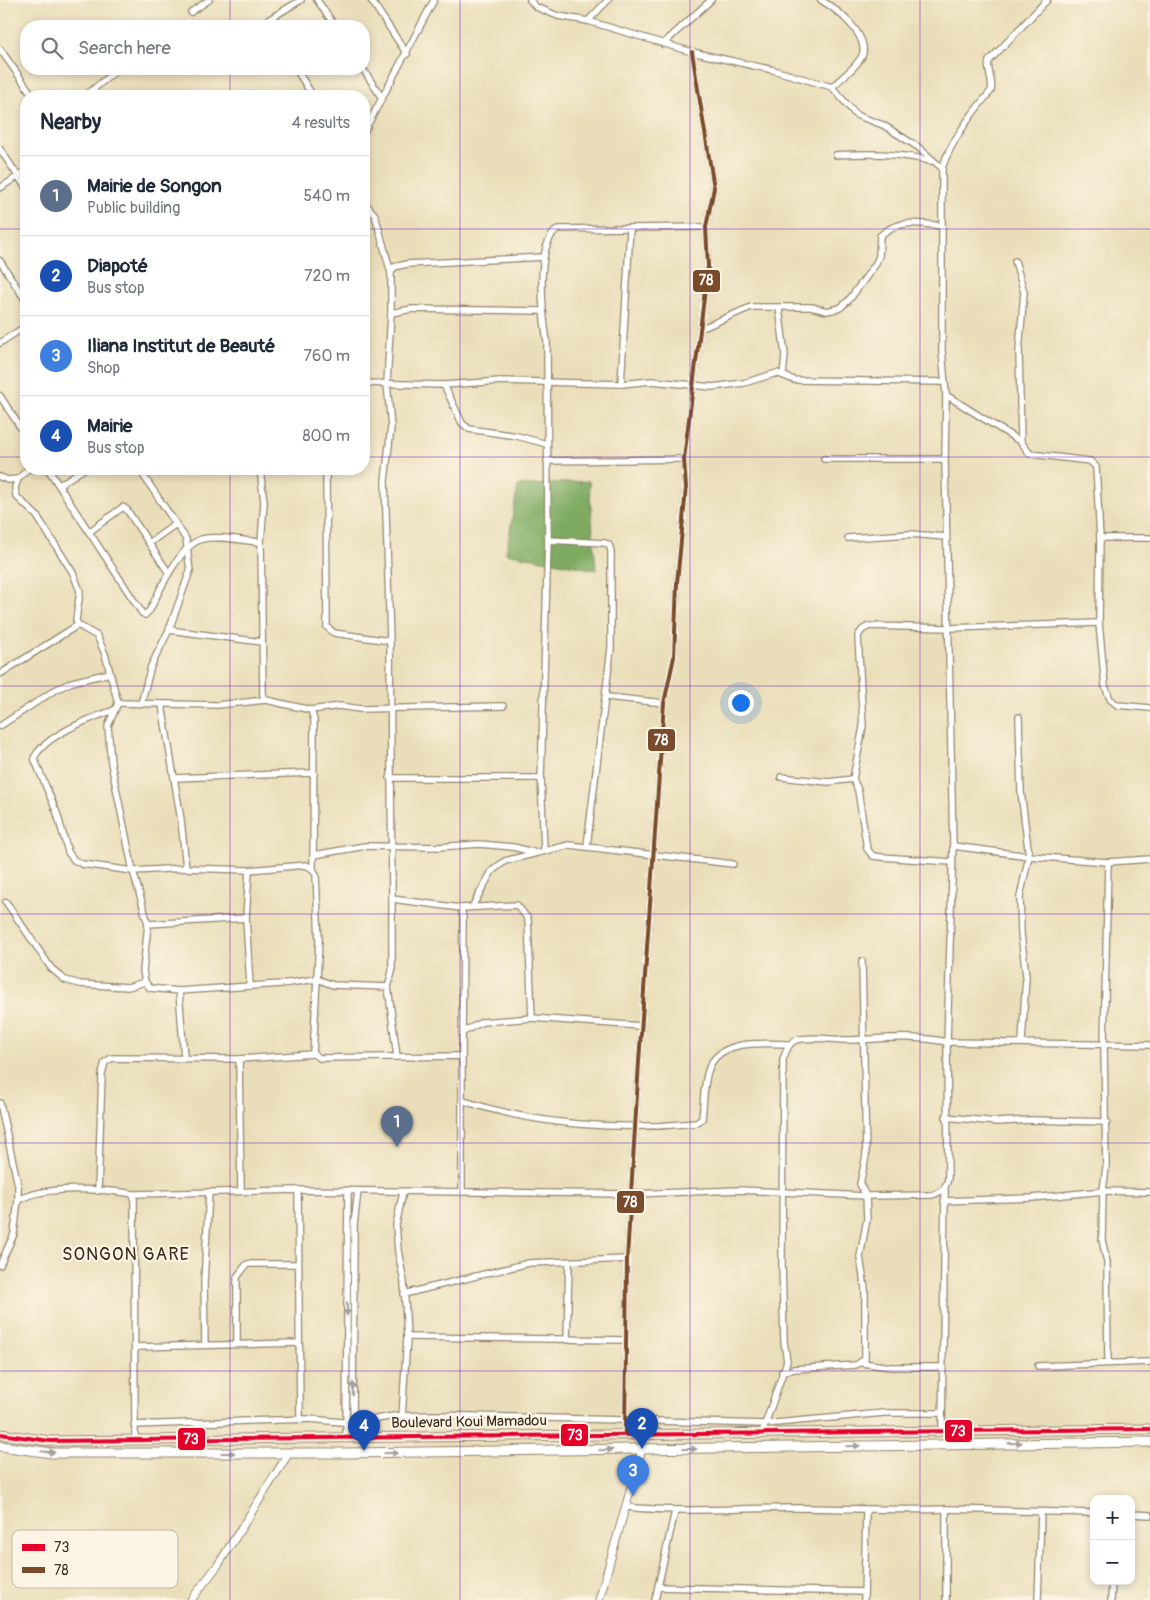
<!DOCTYPE html>
<html lang="en">
<head>
<meta charset="utf-8">
<style>
	:root { --surface:#fff; --page:#f6f6f7; --text:#1f2937; --muted:#747a83; --line:#e0e1e3; --accent:#0f766e }
	body { margin:0; font-family:Pangolin,sans-serif; background:var(--page); color:var(--text) }
	.controls { position:absolute; right:15px; bottom:15px; display:grid; overflow:hidden; border-radius:10px; box-shadow:0 2px 8px #0003 }
	.controls button { width:45px; height:45px; display:grid; place-items:center; padding:0; border:0; border-bottom:1px solid var(--line); background:var(--surface); color:var(--text); font:25px sans-serif }
	.you { position:absolute; left:740px; top:702px; width:18px; height:18px; margin:-12px; border:4px solid #fff; border-radius:50%; background:#1a73e8; box-shadow:0 0 0 8px #1a73e833 }
	.badge { display:grid; place-items:center; width:32px; height:32px; border-radius:50%; background:var(--accent); color:#fff; font-size:16px; font-weight:700 }
	.pin { position:absolute; translate:-50% -41px; filter:drop-shadow(0 1px 2px #0008) }
	.pin::after { content:''; position:absolute; top:26px; width:18px; height:15px; background:inherit; clip-path:polygon(0 0,100% 0,50% 100%) }
	.list { margin:0; padding:0; list-style:none }
	h2 { display:flex; justify-content:space-between; align-items:center; height:65px; margin:0; padding:0 20px; font-size:21px }
	h2 small { font-size:16px; font-weight:400; color:var(--muted) }
	.list li { display:grid; grid-template-columns:32px 1fr auto; gap:15px; align-items:center; box-sizing:border-box; height:80px; padding:0 20px; border-top:1px solid var(--line) }
	.list b { display:block; font-size:19px; white-space:nowrap }
	.list p { margin:0; font-size:16px; white-space:nowrap; color:var(--muted) }
	.list em { font-size:16px; font-style:normal; color:var(--muted) }
	.icon { flex:none; width:28px; height:28px; fill:none; stroke:currentColor; stroke-width:2; stroke-linecap:round; stroke-linejoin:round }
	.map { position:relative; flex:none; width:1150px; height:1600px; overflow:hidden }
	.search { position:absolute; background:var(--surface); box-shadow:0 2px 8px #0003; left:20px; top:20px; width:350px; height:55px; display:flex; align-items:center; gap:12px; box-sizing:border-box; padding:0 18px; border-radius:20px; color:var(--muted); font-size:19px }
	.panel { position:absolute; background:var(--surface); box-shadow:0 2px 8px #0003; left:20px; top:90px; width:350px; height:385px; border-radius:20px }
	.map>svg:first-child { display:block }
</style>
</head>
<body>
<div class="map">
<svg width="1150" height="1600" viewBox="0 0 1150 1600">
	<rect width="100%" height="100%" fill="#fcf5e5"/>
	<filter id="ink" filterUnits="userSpaceOnUse"><feTurbulence type="fractalNoise" baseFrequency=".02" numOctaves="2"/><feDisplacementMap in="SourceGraphic" scale="10" xChannelSelector="R" yChannelSelector="G"/><feConvolveMatrix kernelMatrix="1 2 1 2 8 2 1 2 1" color-interpolation-filters="sRGB"/></filter>
	<filter id="wash" filterUnits="userSpaceOnUse"><feTurbulence type="fractalNoise" baseFrequency=".0096" numOctaves="4" result="noise"/><feDisplacementMap in="SourceGraphic" scale="20" xChannelSelector="R" yChannelSelector="G"/><feGaussianBlur stdDeviation="1.12" result="paint"/><feColorMatrix in="noise" values="0 0 0 0 0 0 0 0 0 0 0 0 0 0 0 0 0 1.4 0 .05"/><feComposite in="paint" operator="in"/></filter>
	<g filter="url(#wash)">
		<rect width="100%" height="100%" fill="#eadeba"/>
		<polygon fill="#7eaa62" stroke="#5c6a40" points="589,481 596,570 506,553 518,486"/>
	</g>
	<g filter="url(#ink)">
		<g fill="none" stroke-linecap="round" stroke-linejoin="round">
			<defs>
				<g id="minor">
					<polyline points="317,0 335,26"/>
					<polyline points="371,0 407,54"/>
					<polyline points="530,0 536,7 558,16 588,21 692,52 773,70 832,87 856,115 883,125 918,147 942,168"/>
					<path d="M821,0C836,9 866,32 863,53C860,65 840,79 832,87"/>
					<polyline points="191,12 209,0"/>
					<polyline points="588,21 608,0"/>
					<polyline points="258,26 301,0"/>
					<polyline points="663,44 711,0"/>
					<polyline points="0,49 33,96"/>
					<polyline points="296,69 313,96"/>
					<polyline points="363,69 382,98"/>
					<polyline points="85,96 118,69"/>
					<polyline points="364,132 434,0"/>
					<polyline points="0,149 26,188"/>
					<path d="M836,155C869,153 899,153 931,161"/>
					<polyline points="0,188 26,171"/>
					<polyline points="364,202 375,215 391,273"/>
					<polyline points="0,261 26,301"/>
					<polyline points="1015,261 1024,292 1019,351 1021,442 1030,454 1090,461 1096,467 1100,538 1150,538"/>
					<polyline points="779,308 785,355 783,375"/>
					<polyline points="391,313 412,309 542,311"/>
					<path d="M700,329L751,307H811L827,311L840,308L849,300L875,265L879,256L880,236C897,219 920,223 942,226"/>
					<polyline points="0,343 26,326"/>
					<polyline points="364,383 444,385 501,381 621,384 652,381 712,387 744,383 777,373 794,380 945,382"/>
					<polyline points="621,384 630,228"/>
					<polyline points="444,385 462,423 469,429 517,436 547,444"/>
					<polyline points="946,395 1021,442"/>
					<polyline points="0,396 26,436"/>
					<polyline points="824,459 945,459"/>
					<polyline points="547,461 684,459"/>
					<polyline points="28,469 18,479 15,487 16,496 37,516 73,573 80,591 76,620 78,625 97,636 105,654 118,703 108,726 111,763 133,871 148,924 143,971 145,982 150,988 179,991 281,984 317,979 333,985 388,987"/>
					<path d="M48,469L142,613L145,615L150,610C159,591 180,545 202,539C220,535 242,541 261,542"/>
					<polyline points="139,469 186,539 190,571 169,630 151,666 141,704"/>
					<polyline points="260,469 264,502 261,542 263,696 266,700 311,710 314,720 313,869"/>
					<polyline points="326,469 327,627 334,633 390,641"/>
					<polyline points="0,477 8,480 18,479"/>
					<polyline points="59,485 84,469"/>
					<polyline points="89,532 123,507 127,510 168,572"/>
					<polyline points="848,538 910,534 946,537"/>
					<polyline points="1100,538 1099,623 1105,686 1110,699 1117,705 1150,708"/>
					<polyline points="548,540 605,543 609,545 611,551 611,648 587,846"/>
					<polyline points="149,543 176,524"/>
					<polyline points="169,630 262,642"/>
					<polyline points="0,674 78,625"/>
					<polyline points="607,697 664,703"/>
					<polyline points="118,703 217,705 266,700"/>
					<polyline points="162,705 181,820 186,868"/>
					<path d="M114,710C91,718 45,735 34,758L57,813L68,852L74,860L82,864L133,871L186,868L249,870L306,865L313,869L316,875L319,941L313,1054L320,1058L462,1056V1192"/>
					<polyline points="311,710 340,706 360,709 503,706"/>
					<polyline points="1019,717 1021,792 1029,856 1020,897 1021,934 1026,976 1022,1042"/>
					<polyline points="0,726 55,690 72,682 110,673"/>
					<polyline points="781,777 828,782 853,779"/>
					<polyline points="174,778 314,773"/>
					<polyline points="390,778 541,778"/>
					<polyline points="953,846 1029,856 1108,862 1104,1045 1106,1167 1103,1191 1150,1192"/>
					<path d="M544,850L541,778L548,540L547,342C543,316 534,245 558,229L706,227"/>
					<polyline points="314,855 365,846 438,847 479,844 513,847 533,852"/>
					<polyline points="952,862 882,857 873,856 867,849 858,790 853,779 863,727 858,636 862,630 869,626 949,628 1099,623"/>
					<polyline points="1108,862 1150,859"/>
					<polyline points="249,870 246,918 250,986"/>
					<polyline points="392,899 392,972 388,987 397,1057"/>
					<polyline points="6,902 51,968 65,980 80,984 128,987 145,982"/>
					<polyline points="472,907 492,871 505,861 569,845 733,864"/>
					<polyline points="461,908 517,905 528,919 532,1018"/>
					<polyline points="148,924 246,918"/>
					<polyline points="179,991 184,1058"/>
					<polyline points="463,1032 482,1022 532,1018 641,1026"/>
					<polyline points="462,1056 463,918 461,908 392,899 390,641 385,481 391,427 387,383 391,313 391,273 394,267 407,264 544,257"/>
					<path d="M464,1101C536,1125 620,1131 696,1123L702,1119C704,1102 703,1084 709,1068C721,1038 764,1044 790,1044"/>
					<polyline points="0,1103 18,1185 18,1200 14,1234 0,1265"/>
					<polyline points="946,1117 997,1122 1032,1120 1107,1122"/>
					<polyline points="298,1190 300,1420"/>
					<polyline points="98,1191 102,1074 105,1062 112,1058 239,1059"/>
					<polyline points="241,1191 239,1059 313,1054"/>
					<polyline points="134,1194 135,1439"/>
					<path d="M18,1200C46,1185 103,1189 134,1194L298,1190L632,1194L739,1190L866,1196L932,1195C942,1192 945,1189 948,1179L947,1042L953,846L945,459L946,395L942,351V168C952,139 971,114 991,91C994,80 986,71 989,61L1047,0"/>
					<polyline points="944,1201 1032,1198 1103,1191 1102,1240 1107,1262 1108,1362"/>
					<polyline points="404,1294 529,1263 627,1259"/>
					<polyline points="407,1337 626,1340"/>
					<polyline points="567,1340 569,1262"/>
					<polyline points="237,1344 237,1277 247,1264 298,1264"/>
					<polyline points="205,1345 204,1282 209,1192"/>
					<polyline points="135,1347 299,1343"/>
					<polyline points="862,1363 891,1367 942,1367"/>
					<polyline points="1038,1366 1150,1362"/>
					<polyline points="782,1372 794,1369 856,1365 865,1359 865,1289 860,1257 867,1219 866,1196 860,1184 866,1156 862,961"/>
					<polyline points="402,1417 407,1337 404,1282 398,1251 396,1225 403,1192"/>
					<polyline points="134,1425 309,1419 353,1423 394,1416 435,1415 765,1424 884,1413 941,1413"/>
					<polyline points="942,1430 945,1188"/>
					<polyline points="625,1433 627,1259 639,1062 664,703 674,657 677,583 686,488 684,459 708,266 706,227 714,188 692,52"/>
					<path d="M762,1433L787,1361L784,1341L782,1264L783,1059C786,1052 788,1043 796,1040C809,1036 829,1039 843,1040C878,1040 912,1034 947,1042L1150,1045"/>
					<polyline points="346,1438 348,1190"/>
					<polyline points="353,1438 354,1225 358,1191"/>
					<path d="M626,1507C682,1513 738,1508 794,1508C845,1508 895,1511 946,1509"/>
					<polyline points="1131,1514 1150,1515"/>
					<polyline points="658,1587 864,1592"/>
					<polyline points="655,1600 675,1511"/>
					<polyline points="864,1600 866,1511"/>
					<polyline points="946,1600 946,1509 1094,1513"/>
					<polyline points="1038,1600 1041,1512"/>
					<polyline points="1111,1600 1112,1581"/>
				</g>
				<g id="tertiary">
					<polyline points="191,1600 218,1565 289,1453"/>
					<polyline points="599,1600 642,1449"/>
				</g>
				<g id="primary">
					<polyline points="0,1434 50,1441 1150,1429"/>
					<polyline points="0,1446 52,1453 346,1453 1150,1442"/>
				</g>
			</defs>
			<use href="#minor" stroke="#92846c" stroke-width="8"/>
			<use href="#tertiary" stroke="#92846c" stroke-width="9"/>
			<use href="#primary" stroke="#92846c" stroke-width="11"/>
			<use href="#minor" stroke="#fff" stroke-width="5.5"/>
			<use href="#tertiary" stroke="#fff" stroke-width="7"/>
			<use href="#primary" stroke="#fff" stroke-width="9"/>
			<defs>
				<polyline id="bus-1" points="0,1434 50,1441 1150,1429"/>
				<polyline id="bus-2" points="625,1433 627,1259 639,1062 664,703 674,657 677,583 686,488 684,459 708,266 706,227 714,188 692,52"/>
			</defs>
			<use href="#bus-1" stroke="#fcf5e5" stroke-width="8"/>
			<use href="#bus-2" stroke="#fcf5e5" stroke-width="8"/>
			<use href="#bus-1" stroke="#e4002b" stroke-width="4"/>
			<use href="#bus-2" stroke="#7a4b2a" stroke-width="4"/>
		</g>
		<defs><path id="oneway-solid" d="M-6-.8H1V-3.2L6.5 0L1 3.2V.8H-6Z" transform="scale(1.25)"/></defs>
		<g fill="#a79f9a">
			<use href="#oneway-solid" transform="translate(347 1309) rotate(91)"/>
			<use href="#oneway-solid" transform="translate(353 1389) rotate(-90)"/>
			<use href="#oneway-solid" transform="translate(1015 1443) rotate(-1)"/>
			<use href="#oneway-solid" transform="translate(853 1446) rotate(-1)"/>
			<use href="#oneway-solid" transform="translate(690 1449)"/>
			<use href="#oneway-solid" transform="translate(606 1450) rotate(-1)"/>
			<use href="#oneway-solid" transform="translate(48 1452) rotate(5)"/>
			<use href="#oneway-solid" transform="translate(228 1453)"/>
			<use href="#oneway-solid" transform="translate(391 1453) rotate(-1)"/>
		</g>
	</g>
	<path fill="none" stroke="#7b2cbf" stroke-width="1" stroke-opacity="0.55" d="M230,0V26M460,0V1600M690,0V1600M920,0V1600M230,69V96M0,229H26M364,229H1150M0,457H26M364,457H1150M230,469V1600M0,686H1150M0,914H1150M0,1143H1150M0,1371H1150"/>
	<g text-anchor="middle" dominant-baseline="central" stroke-width="4.5" stroke-linejoin="round" paint-order="stroke">
		<g font-size="15" fill="#3b2a1e" stroke="#fcf5e5">
			<text transform="translate(469 1422) rotate(-1)">Boulevard Koui Mamadou</text>
		</g>
		<g font-size="18" letter-spacing="1" fill="#3b2a1e" stroke="#fcf5e5">
			<text x="126" y="1254">SONGON GARE</text>
		</g>
	</g>
	<rect x="12" y="1530" width="166" height="58" rx="8" fill="#fcf5e5" stroke="#c2b8a9" stroke-width="1"/>
	<rect x="22" y="1544" width="23" height="7" fill="#e4002b"/>
	<rect x="22" y="1567" width="23" height="6" fill="#7a4b2a"/>
	<g font-size="14" fill="#3b2a1e">
		<text x="54" y="1552">73</text>
		<text x="54" y="1575">78</text>
	</g>
	<g stroke="#fcf5e5" stroke-width="2">
		<rect x="692" y="269" width="29" height="24" rx="5" fill="#7a4b2a"/>
		<rect x="647" y="728" width="29" height="24" rx="5" fill="#7a4b2a"/>
		<rect x="616" y="1190" width="29" height="24" rx="5" fill="#7a4b2a"/>
		<rect x="944" y="1419" width="29" height="24" rx="5" fill="#e4002b"/>
		<rect x="560" y="1423" width="29" height="24" rx="5" fill="#e4002b"/>
		<rect x="177" y="1427" width="29" height="24" rx="5" fill="#e4002b"/>
	</g>
	<g font-size="14" text-anchor="middle" font-weight="bold" fill="#fff">
		<text x="706" y="285">78</text>
		<text x="661" y="745">78</text>
		<text x="630" y="1207">78</text>
		<text x="958" y="1436">73</text>
		<text x="575" y="1440">73</text>
		<text x="191" y="1444">73</text>
	</g>
</svg>
<div class="controls">
<button>+</button>
<button>−</button>
</div>
<div class="you"></div>
<div class="pin badge" style="left:397px;top:1147px;background:#5c6f8a">1</div>
<div class="pin badge" style="left:642px;top:1449px;background:#1a4fb4">2</div>
<div class="pin badge" style="left:633px;top:1496px;background:#3f7fe0">3</div>
<div class="pin badge" style="left:364px;top:1451px;background:#1a4fb4">4</div>
<div class="search"><svg class="icon" aria-label="search" viewBox="0 0 24 24"><circle cx="10" cy="10" r="6"/><path d="M15 15l6 6"/></svg>Search here</div>
<section class="panel">
<h2>Nearby<small>4 results</small></h2>
<ul class="list">
<li><span class="badge" style="background:#5c6f8a">1</span><div><b>Mairie de Songon</b><p>Public building</p></div><em>540 m</em></li>
<li><span class="badge" style="background:#1a4fb4">2</span><div><b>Diapoté</b><p>Bus stop</p></div><em>720 m</em></li>
<li><span class="badge" style="background:#3f7fe0">3</span><div><b>Iliana Institut de Beauté</b><p>Shop</p></div><em>760 m</em></li>
<li><span class="badge" style="background:#1a4fb4">4</span><div><b>Mairie</b><p>Bus stop</p></div><em>800 m</em></li>
</ul>
</section>
</div>
</body>
</html>
